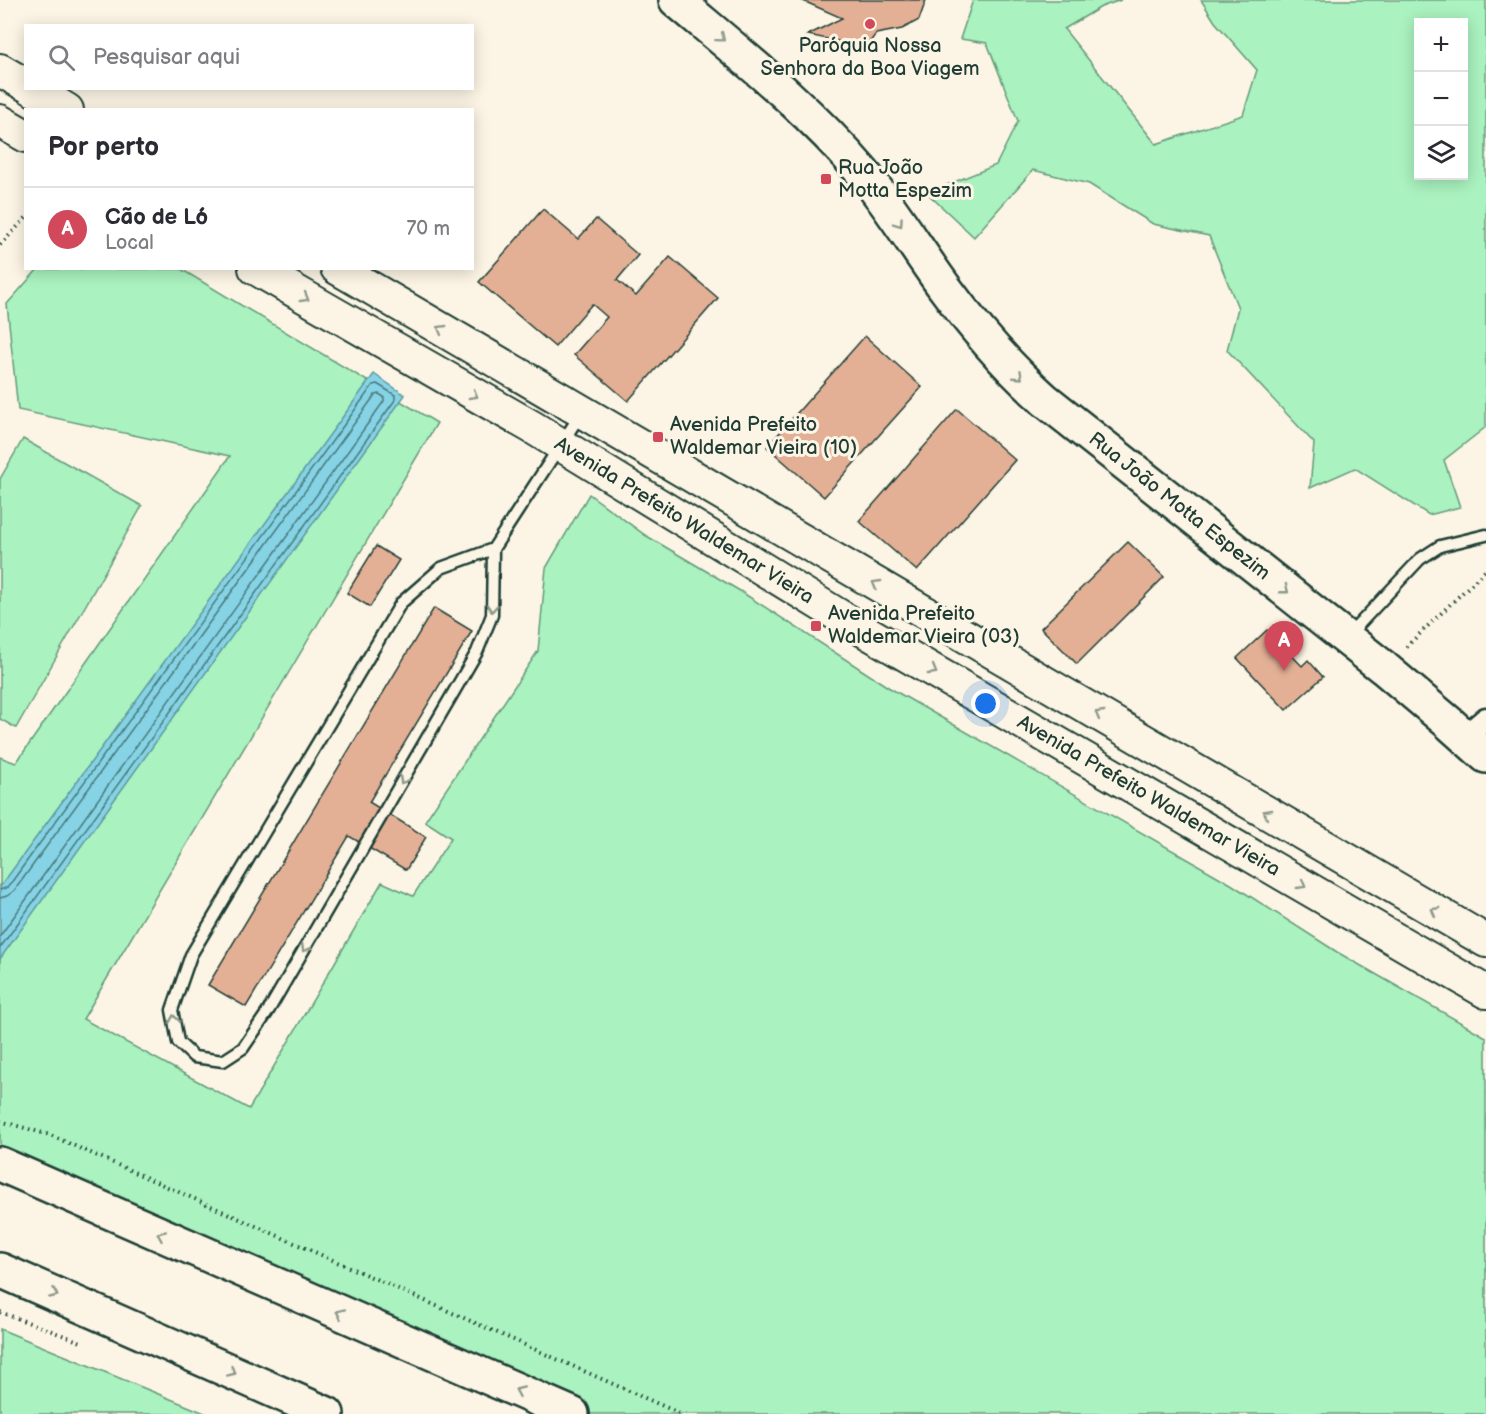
<!DOCTYPE html>
<html lang="pt">
<head>
<meta charset="utf-8">
<style>
	:root { --surface:#fff; --page:#f7f7f7; --text:#2b2b33; --muted:#7c7c81; --line:#e1e1e2; --accent:#d1495b }
	body { margin:0; font-family:"Balsamiq Sans",sans-serif; background:var(--page); color:var(--text) }
	.controls { position:absolute; right:18px; top:18px; display:grid; overflow:hidden; border-radius:0px; box-shadow:0 3px 15px #0003 }
	.controls button { width:54px; height:54px; display:grid; place-items:center; padding:0; border:0; border-bottom:2px solid var(--line); background:var(--surface); color:var(--text); font:30px sans-serif }
	.you { position:absolute; left:986px; top:704px; width:21px; height:21px; margin:-15px; border:4px solid #fff; border-radius:50%; background:#1a73e8; box-shadow:0 0 0 9px #1a73e833 }
	.badge { display:grid; place-items:center; width:39px; height:39px; border-radius:50%; background:var(--accent); color:#fff; font-size:20px; font-weight:700 }
	.pin { position:absolute; translate:-50% -50px; filter:drop-shadow(0 2px 3px #0008) }
	.pin::after { content:''; position:absolute; top:32px; width:21px; height:18px; background:inherit; clip-path:polygon(0 0,100% 0,50% 100%) }
	.list { margin:0; padding:0; list-style:none }
	h2 { display:flex; justify-content:space-between; align-items:center; height:78px; margin:0; padding:0 24px; font-size:26px }
	h2 small { font-size:20px; font-weight:400; color:var(--muted) }
	.list li { display:grid; grid-template-columns:39px 1fr auto; gap:18px; align-items:center; box-sizing:border-box; height:84px; padding:0 24px; border-top:2px solid var(--line) }
	.list b { display:block; font-size:22px; white-space:nowrap }
	.list p { margin:0; font-size:20px; white-space:nowrap; color:var(--muted) }
	.list em { font-size:20px; font-style:normal; color:var(--muted) }
	.icon { flex:none; width:33px; height:33px; fill:none; stroke:currentColor; stroke-width:2; stroke-linecap:round; stroke-linejoin:round }
	.map { position:relative; flex:none; width:1486px; height:1414px; overflow:hidden }
	.search { position:absolute; background:var(--surface); box-shadow:0 3px 15px #0003; left:24px; top:24px; width:450px; height:66px; display:flex; align-items:center; gap:15px; box-sizing:border-box; padding:0 21px; border-radius:0px; color:var(--muted); font-size:22px }
	.panel { position:absolute; background:var(--surface); box-shadow:0 3px 15px #0003; left:24px; top:108px; width:450px; height:162px; border-radius:0px }
	.map>svg:first-child { display:block }
</style>
</head>
<body>
<div class="map">
<svg width="1486" height="1414" viewBox="0 0 1486 1414">
	<rect width="100%" height="100%" fill="#fcf5e5"/>
	<filter id="ink" filterUnits="userSpaceOnUse"><feTurbulence type="fractalNoise" baseFrequency=".0167" numOctaves="2"/><feDisplacementMap in="SourceGraphic" scale="12" xChannelSelector="R" yChannelSelector="G"/><feConvolveMatrix kernelMatrix="1 2 1 2 8 2 1 2 1" color-interpolation-filters="sRGB"/></filter>
	<g filter="url(#ink)">
		<g fill="#aaf2bf" stroke="#64987a" stroke-width="1.5" fill-rule="evenodd">
			<path d="M973,0H1121L1101,7L1064,29L1156,144L1243,115L1257,70L1215,22L1201,0H1486V427L1444,460L1460,507L1429,515L1355,468L1310,488L1314,443L1227,350L1238,308L1209,236L1153,224L1089,184L1033,170L974,237L927,193L996,165L1018,121L987,43L960,39ZM1464,22V176H1418V22Z"/>
			<polygon points="38,269 181,269 437,423 83,1019 249,1109 382,882 413,896 451,838 425,821 538,651 546,568 589,494 645,535 740,591 888,687 1231,884 1337,952 1486,1037 1486,1414 591,1414 0,1150 0,757 16,763 230,456 18,410 7,304"/>
			<polygon points="23,439 142,506 16,728 0,719 0,479"/>
			<polygon points="0,1329 207,1414 0,1414"/>
		</g>
		<polygon fill="#86d3e5" stroke="#5d979e" stroke-width="1.5" points="374,374 405,395 0,959 0,887"/>
		<g fill="none" stroke-linecap="round" stroke-linejoin="round">
			<g stroke="#48797b" stroke-width="1.5">
				<polyline points="0,890 8,887 373,385 377,384 395,395 395,400 0,948"/>
				<polyline points="0,898 7,896 14,891 375,395 379,394 384,397 384,401 0,936"/>
			</g>
		</g>
		<g fill="#e3b096" stroke="#1f3d34" stroke-width="1.5">
			<polygon points="801,0 926,0 919,20 902,29 876,34 866,47 808,35 842,18"/>
			<polygon points="543,209 578,239 596,219 638,255 617,280 636,296 670,257 718,298 628,401 574,355 607,317 592,304 555,347 479,282"/>
			<polygon points="865,336 922,387 824,497 767,447"/>
			<polygon points="957,409 1015,460 917,571 859,521"/>
			<polygon points="1128,542 1164,577 1077,664 1041,628"/>
			<polygon points="376,546 399,560 370,607 347,593"/>
			<polygon points="434,608 472,631 369,802 426,837 406,870 349,836 246,1007 208,985"/>
			<polygon points="1267,630 1302,666 1308,660 1323,677 1286,710 1237,658"/>
		</g>
		<g fill="none" stroke-linecap="round" stroke-linejoin="round">
			<defs>
				<g id="service">
					<polyline points="493,549 441,568 401,603 191,955 172,1010 178,1042 194,1057 223,1061 243,1048 267,1013 477,652 492,615 493,549 580,415"/>
					<polyline points="1348,636 1420,559 1440,546 1486,535"/>
				</g>
				<polyline id="minor" points="1465,737 1486,719"/>
				<g id="secondary">
					<polyline points="0,70 26,85"/>
					<polyline points="31,88 67,110"/>
					<polyline points="0,121 26,136"/>
					<path id="s1" d="M255,268L532,427L846,620L1486,992"/>
					<polyline points="337,268 1486,941"/>
				</g>
				<g id="primary">
					<path id="s2" d="M676,0C741,55 808,108 863,173C893,209 917,250 945,288C975,329 1007,366 1045,400L1384,668L1448,722L1486,756"/>
				</g>
				<g id="trunk">
					<polyline points="0,1164 572,1414"/>
					<polyline points="0,1270 327,1414"/>
				</g>
			</defs>
			<use href="#service" stroke="#1f3d34" stroke-width="15"/>
			<use href="#minor" stroke="#1f3d34" stroke-width="27"/>
			<use href="#secondary" stroke="#1f3d34" stroke-width="36"/>
			<use href="#primary" stroke="#1f3d34" stroke-width="38"/>
			<use href="#trunk" stroke="#1f3d34" stroke-width="38"/>
			<g stroke="#1f3d34" stroke-width="4" stroke-dasharray="1.5 4.5" stroke-linecap="butt">
				<polyline points="0,245 26,218"/>
				<polyline points="1406,647 1486,570"/>
				<polyline points="0,1121 50,1135 681,1414"/>
				<polyline points="0,1312 84,1343"/>
			</g>
			<use href="#service" stroke="#fcf5e5" stroke-width="10"/>
			<use href="#minor" stroke="#fcf5e5" stroke-width="22"/>
			<use href="#secondary" stroke="#fcf5e5" stroke-width="32"/>
			<use href="#primary" stroke="#fcf5e5" stroke-width="33"/>
			<use href="#trunk" stroke="#fcf5e5" stroke-width="33"/>
		</g>
		<defs><path id="oneway-chevron" d="M-2-3.5L2.5 0L-2 3.5" fill="none" stroke-width="1.6" stroke-linecap="round" stroke-linejoin="round" transform="scale(1.5)"/></defs>
		<g stroke="#8e998c">
			<use href="#oneway-chevron" transform="translate(721 38) rotate(40)"/>
			<use href="#oneway-chevron" transform="translate(899 223) rotate(55)"/>
			<use href="#oneway-chevron" transform="translate(305 298) rotate(30)"/>
			<use href="#oneway-chevron" transform="translate(441 329) rotate(-150)"/>
			<use href="#oneway-chevron" transform="translate(1019 376) rotate(43)"/>
			<use href="#oneway-chevron" transform="translate(474 395) rotate(30)"/>
			<use href="#oneway-chevron" transform="translate(876 584) rotate(-150)"/>
			<use href="#oneway-chevron" transform="translate(1285 590) rotate(38)"/>
			<use href="#oneway-chevron" transform="translate(492 608) rotate(94)"/>
			<use href="#oneway-chevron" transform="translate(933 671) rotate(30)"/>
			<use href="#oneway-chevron" transform="translate(1099 714) rotate(-150)"/>
			<use href="#oneway-chevron" transform="translate(403 780) rotate(120)"/>
			<use href="#oneway-chevron" transform="translate(1267 813) rotate(-150)"/>
			<use href="#oneway-chevron" transform="translate(1302 885) rotate(30)"/>
			<use href="#oneway-chevron" transform="translate(1435 911) rotate(-150)"/>
			<use href="#oneway-chevron" transform="translate(305 948) rotate(120)"/>
			<use href="#oneway-chevron" transform="translate(174 1019) rotate(-99)"/>
			<use href="#oneway-chevron" transform="translate(161 1235) rotate(-156)"/>
			<use href="#oneway-chevron" transform="translate(54 1294) rotate(24)"/>
			<use href="#oneway-chevron" transform="translate(340 1313) rotate(-156)"/>
			<use href="#oneway-chevron" transform="translate(232 1372) rotate(24)"/>
			<use href="#oneway-chevron" transform="translate(519 1391) rotate(-156)"/>
		</g>
	</g>
	<g fill="#d1495b" stroke="#fcf5e5" stroke-width="2">
		<circle cx="870" cy="24" r="6"/>
		<rect x="820" y="173" width="12" height="12" rx="3"/>
		<rect x="652" y="431" width="12" height="12" rx="3"/>
		<rect x="810" y="620" width="12" height="12" rx="3"/>
	</g>
	<g text-anchor="middle" dominant-baseline="central" stroke-width="6" stroke-linejoin="round" paint-order="stroke">
		<g font-size="20" fill="#1f3d34" stroke="#fcf5e5" text-anchor="start">
			<text x="870" y="46" text-anchor="middle">Paróquia Nossa<tspan x="870" dy="23">Senhora da Boa Viagem</tspan></text>
			<text x="838" y="168">Rua João<tspan x="838" dy="23">Motta Espezim</tspan></text>
			<text x="670" y="425">Avenida Prefeito<tspan x="670" dy="23">Waldemar Vieira (10)</tspan></text>
			<text x="828" y="614">Avenida Prefeito<tspan x="828" dy="23">Waldemar Vieira (03)</tspan></text>
		</g>
		<g font-size="20" fill="#1f3d34" stroke="#fcf5e5">
			<text stroke="none"><textPath href="#s2" startOffset="718">Rua João Motta Espezim</textPath></text>
			<text stroke="none"><textPath href="#s1" startOffset="498">Avenida Prefeito Waldemar Vieira</textPath></text>
			<text stroke="none"><textPath href="#s1" startOffset="1038">Avenida Prefeito Waldemar Vieira</textPath></text>
		</g>
	</g>
</svg>
<div class="controls">
<button>+</button>
<button>−</button>
<button><svg class="icon" aria-label="layers" viewBox="0 0 24 24"><path d="M12 4l9 5-9 5-9-5zM3 14l9 5 9-5"/></svg></button>
</div>
<div class="you"></div>
<div class="pin badge" style="left:1284px;top:671px">A</div>
<div class="search"><svg class="icon" aria-label="search" viewBox="0 0 24 24"><circle cx="10" cy="10" r="6"/><path d="M15 15l6 6"/></svg>Pesquisar aqui</div>
<section class="panel">
<h2>Por perto<small></small></h2>
<ul class="list">
<li><span class="badge">A</span><div><b>Cão de Ló</b><p>Local</p></div><em>70 m</em></li>
</ul>
</section>
</div>
</body>
</html>
